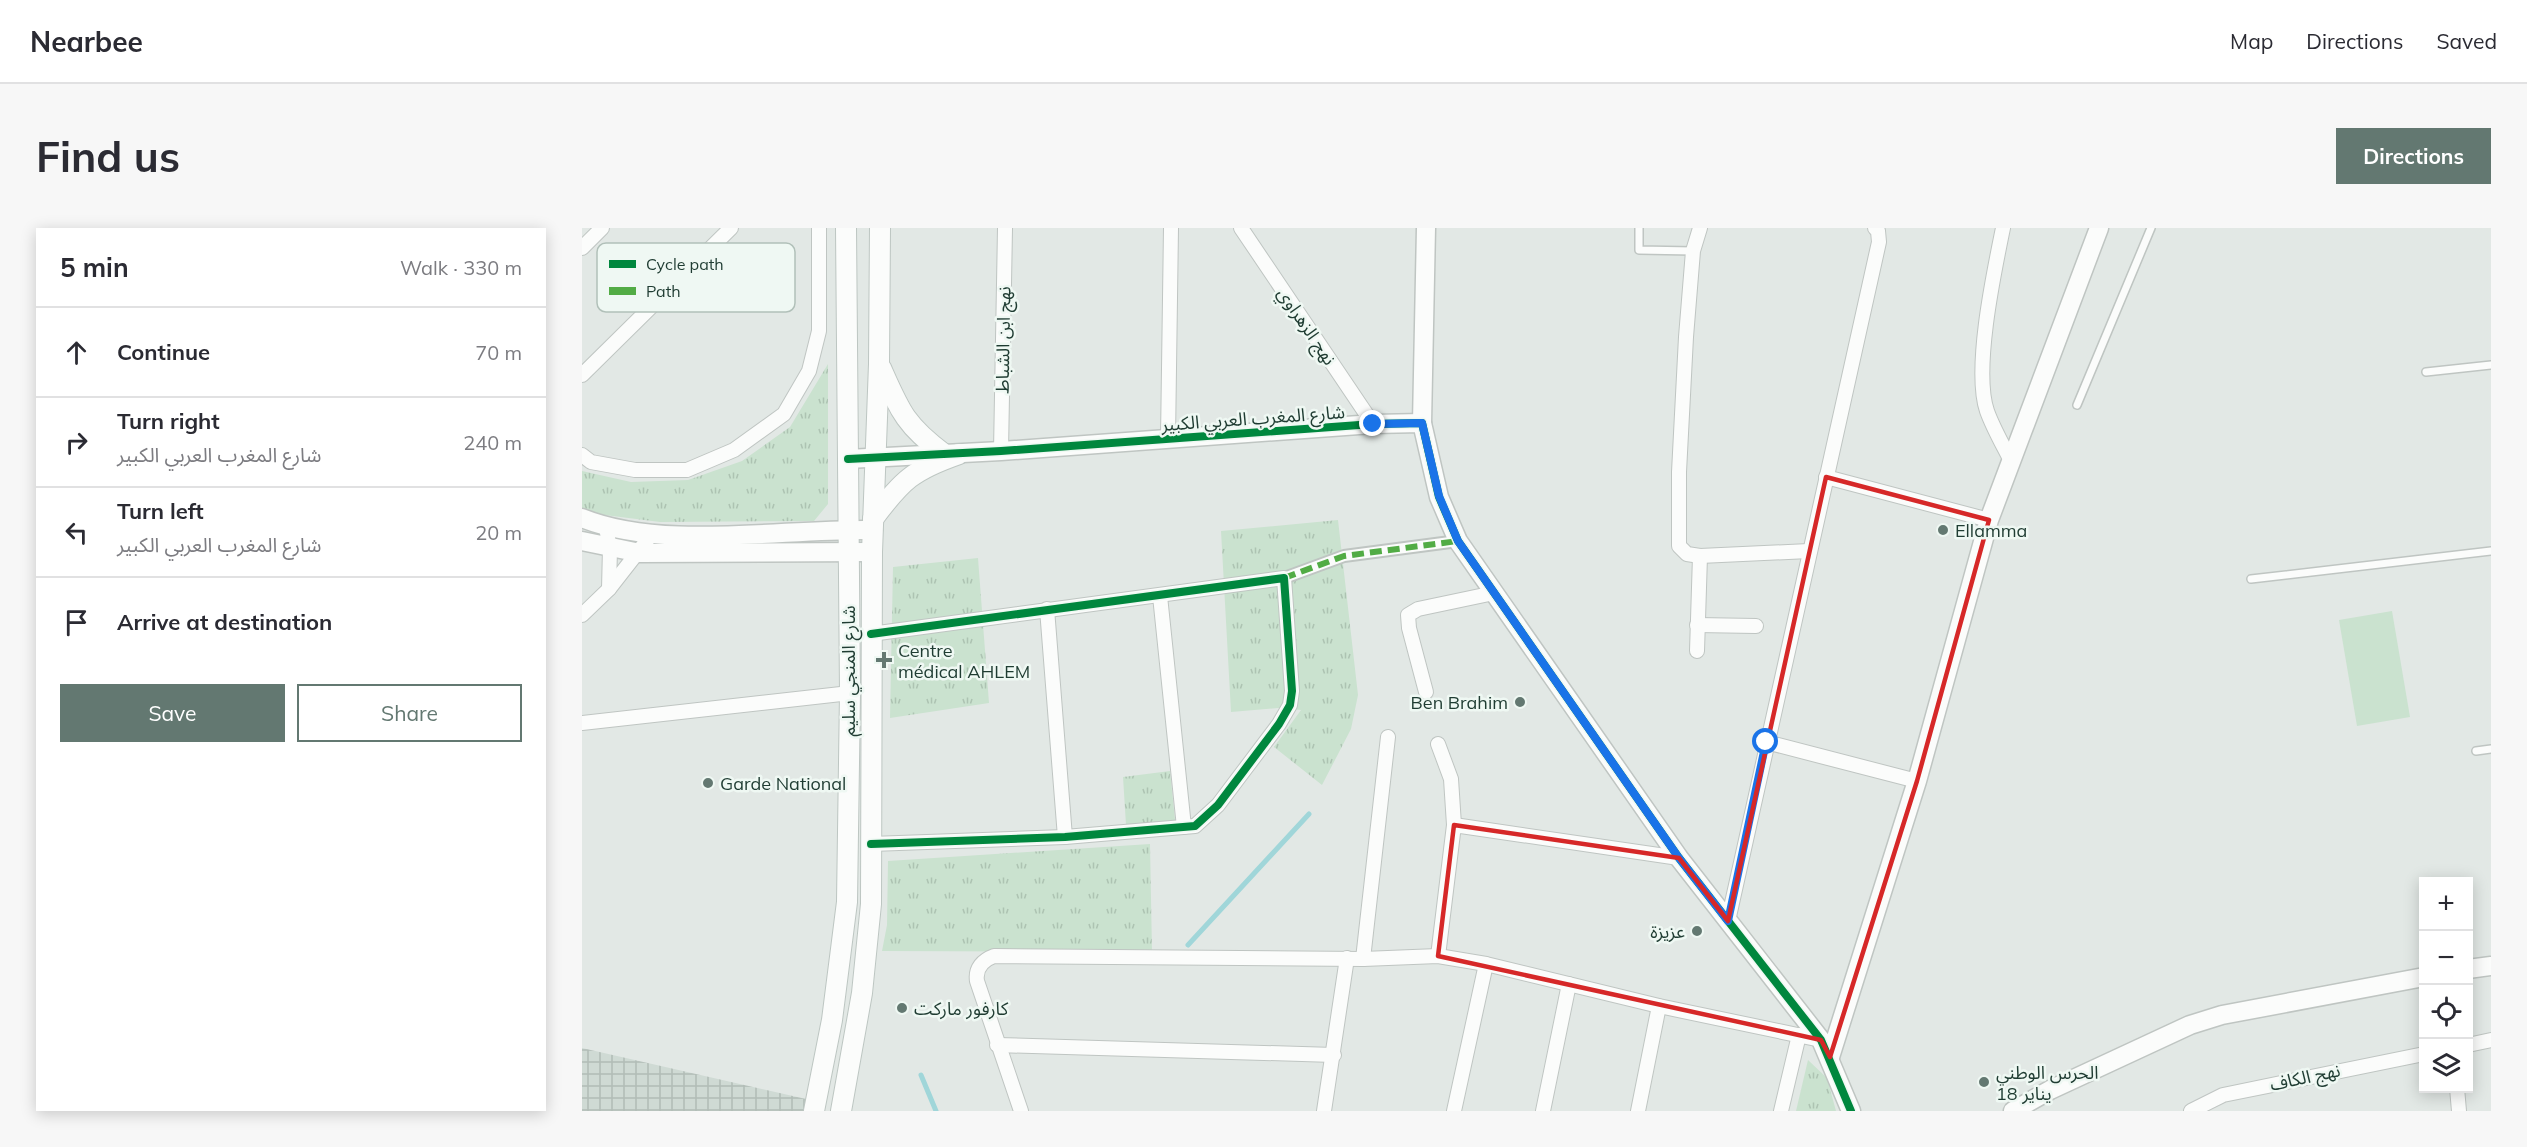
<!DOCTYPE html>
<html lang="en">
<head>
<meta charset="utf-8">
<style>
	:root { --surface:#fff; --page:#f7f7f7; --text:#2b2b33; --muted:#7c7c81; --line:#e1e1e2; --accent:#637871 }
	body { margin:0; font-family:Mulish,"Noto Sans Arabic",sans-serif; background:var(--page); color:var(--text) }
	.controls { position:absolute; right:18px; bottom:18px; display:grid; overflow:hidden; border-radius:0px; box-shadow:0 3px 15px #0003 }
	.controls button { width:54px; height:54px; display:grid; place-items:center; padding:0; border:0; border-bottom:2px solid var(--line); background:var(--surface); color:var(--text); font:30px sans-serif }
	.stop { position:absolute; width:18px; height:18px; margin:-14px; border:4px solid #1a73e8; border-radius:50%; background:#fff }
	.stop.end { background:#1a73e8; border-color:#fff; box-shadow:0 2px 6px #0008 }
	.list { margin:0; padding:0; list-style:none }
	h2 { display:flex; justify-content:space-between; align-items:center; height:78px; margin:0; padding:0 24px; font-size:26px }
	h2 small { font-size:20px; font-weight:400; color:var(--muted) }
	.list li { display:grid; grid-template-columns:39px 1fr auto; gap:18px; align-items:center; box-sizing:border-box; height:90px; padding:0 24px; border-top:2px solid var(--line) }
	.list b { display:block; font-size:22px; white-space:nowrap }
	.list p { margin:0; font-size:20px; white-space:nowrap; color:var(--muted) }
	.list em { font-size:20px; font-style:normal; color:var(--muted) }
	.actions { display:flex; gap:12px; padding:18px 24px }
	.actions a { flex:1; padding:14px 0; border:2px solid var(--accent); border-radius:0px; text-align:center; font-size:21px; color:var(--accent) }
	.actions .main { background:var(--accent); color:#fff }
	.icon { flex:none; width:33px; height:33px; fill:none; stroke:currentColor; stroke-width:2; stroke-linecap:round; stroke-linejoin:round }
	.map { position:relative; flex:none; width:1909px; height:883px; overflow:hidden; border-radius:0px }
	header { display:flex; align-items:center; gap:36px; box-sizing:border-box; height:84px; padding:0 30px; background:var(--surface); border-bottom:2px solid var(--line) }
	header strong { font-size:28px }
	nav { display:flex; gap:33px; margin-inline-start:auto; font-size:21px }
	.intro { display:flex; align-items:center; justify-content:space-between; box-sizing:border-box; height:144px; padding:0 36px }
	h1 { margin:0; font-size:42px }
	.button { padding:15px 27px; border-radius:0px; background:var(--accent); color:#fff; font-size:21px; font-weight:700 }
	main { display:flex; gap:36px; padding:0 36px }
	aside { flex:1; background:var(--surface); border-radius:0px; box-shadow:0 3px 15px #0003 }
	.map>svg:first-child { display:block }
</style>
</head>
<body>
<header>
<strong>Nearbee</strong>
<nav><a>Map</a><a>Directions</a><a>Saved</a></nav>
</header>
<div class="intro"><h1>Find us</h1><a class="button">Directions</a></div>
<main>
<aside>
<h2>5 min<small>Walk · 330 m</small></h2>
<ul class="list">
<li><svg class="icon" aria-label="ahead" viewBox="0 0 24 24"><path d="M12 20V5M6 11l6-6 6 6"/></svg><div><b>Continue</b></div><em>70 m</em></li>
<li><svg class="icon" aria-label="right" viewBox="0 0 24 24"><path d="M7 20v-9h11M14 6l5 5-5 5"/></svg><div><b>Turn right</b><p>شارع المغرب العربي الكبير</p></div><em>240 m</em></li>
<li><svg class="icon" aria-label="left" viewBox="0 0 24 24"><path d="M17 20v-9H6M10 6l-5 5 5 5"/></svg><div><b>Turn left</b><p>شارع المغرب العربي الكبير</p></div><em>20 m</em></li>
<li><svg class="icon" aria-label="arrive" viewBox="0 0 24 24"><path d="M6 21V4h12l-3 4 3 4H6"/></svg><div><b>Arrive at destination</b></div></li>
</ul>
<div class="actions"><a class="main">Save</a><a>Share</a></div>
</aside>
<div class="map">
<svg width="1909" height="883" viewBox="0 0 1909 883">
	<defs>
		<pattern id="industrial-grid" width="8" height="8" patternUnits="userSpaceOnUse" patternTransform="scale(1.5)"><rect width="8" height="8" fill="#cfdad4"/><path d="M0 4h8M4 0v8" fill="none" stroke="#b1bcb6"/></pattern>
		<pattern id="grass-tufts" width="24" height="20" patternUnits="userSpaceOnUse" patternTransform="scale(1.5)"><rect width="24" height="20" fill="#cae2cf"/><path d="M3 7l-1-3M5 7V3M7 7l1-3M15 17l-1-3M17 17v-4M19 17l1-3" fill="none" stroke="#adc3b2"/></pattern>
	</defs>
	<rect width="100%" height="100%" fill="#e2e8e5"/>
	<polygon fill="url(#industrial-grid)" points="0,820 224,871 221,883 0,883"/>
	<g fill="url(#grass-tufts)">
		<polygon points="246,136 246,276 232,293 78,294 7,285 0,282 0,243 49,254 106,252 160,233 208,199"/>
		<polygon points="756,292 776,467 769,501 740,557 692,519 719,482 696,480 649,484 639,303"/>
		<polygon points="396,330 407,475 308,490 311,339"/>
		<polygon points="588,543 593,592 544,597 541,549"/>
		<polygon points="568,616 570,724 300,723 305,697 306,633"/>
		<polygon points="1226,832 1245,850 1254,883 1214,883"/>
	</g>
	<polygon fill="#cae2cf" points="1810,383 1828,489 1775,498 1757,392"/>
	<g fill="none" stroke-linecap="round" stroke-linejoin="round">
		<g stroke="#a0d6d9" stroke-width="5">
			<polyline points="606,717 727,586"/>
			<polyline points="339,847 354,883"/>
		</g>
		<defs>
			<g id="service">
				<polyline points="1057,0 1057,22 1111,23"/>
				<polyline points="1844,144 1909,137"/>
				<polyline points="1495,177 1569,0"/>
				<polyline points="1669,351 1909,323"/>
				<polyline points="1894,523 1909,521"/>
			</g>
			<polyline id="pedestrian" points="702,350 762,328 876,313"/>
			<g id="minor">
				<polyline points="659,0 791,196"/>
				<polyline points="1118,0 1111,23 1104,109 1097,244 1097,318 1105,326 1118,328 1227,323"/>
				<path d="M1421,0C1412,44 1391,142 1405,183C1411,200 1421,217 1429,233"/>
				<polyline points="0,20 20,0"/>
				<polyline points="0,147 149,0"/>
				<polyline points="586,211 589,0"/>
				<polyline points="419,223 423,0"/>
				<polyline points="0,227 9,234 53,242 105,242 152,222 202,186 227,143 237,103 237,0"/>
				<polyline points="1244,249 1407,292"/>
				<polyline points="24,300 28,320 27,361"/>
				<polyline points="578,368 602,599"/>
				<polyline points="465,381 483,609"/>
				<polyline points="0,387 27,361 70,306"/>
				<polyline points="1115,397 1174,398"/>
				<polyline points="1115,423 1118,328"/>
				<polyline points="844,464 827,400 826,387 836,381 912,365"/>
				<polyline points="0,495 268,465"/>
				<polyline points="1184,514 1335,553"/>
				<polyline points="856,516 869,551 872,597"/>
				<polyline points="289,616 483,609 613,598 636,577 697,496 708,477 710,463 702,350 289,406"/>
				<polyline points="1146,693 1297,14 1296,3 1293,0"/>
				<polyline points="856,728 872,597 1097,630"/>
				<polyline points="781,731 806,509"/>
				<polyline points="415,817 752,827"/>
				<polyline points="1886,817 1909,812"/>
				<polyline points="1875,860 1877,883"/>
				<path d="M439,883L395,753C393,740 401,732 412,728L781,731L856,728L904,736L1077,778L1239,812"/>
				<polyline points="742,883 765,730"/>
				<polyline points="872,883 904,736"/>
				<polyline points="961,883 987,756"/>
				<polyline points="1056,883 1077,778"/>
				<polyline points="1199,883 1217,807"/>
				<polyline points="1609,883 1641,867 1842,826"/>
			</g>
			<g id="tertiary">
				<polyline points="840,195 844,0"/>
				<polyline points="266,231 419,223 791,196 840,195 857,269 876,313 1097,630 1239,812 1269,883"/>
				<path d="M0,290C82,323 202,300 291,302"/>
				<polyline points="0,313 58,325 290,324"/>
				<polyline points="1886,741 1909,738"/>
				<polyline points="1248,829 1335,553 1407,292 1517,0"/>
				<polyline points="1431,883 1468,862 1608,797 1640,787 1842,749"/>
			</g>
			<g id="secondary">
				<path d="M299,140C318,183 323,197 362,226"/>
				<path d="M291,291C320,252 331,242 377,226"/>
				<polyline points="232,883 250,792 265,674 268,465 264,0"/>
				<polyline points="259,883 280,765 289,676 290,324 297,136 298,0"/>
			</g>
		</defs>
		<use href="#service" stroke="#bfc5c2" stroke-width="10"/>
		<use href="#pedestrian" stroke="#bfc5c2" stroke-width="14"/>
		<use href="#minor" stroke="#bfc5c2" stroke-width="16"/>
		<use href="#tertiary" stroke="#bfc5c2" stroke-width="21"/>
		<use href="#secondary" stroke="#bdc6c2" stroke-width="22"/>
		<use href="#service" stroke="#fbfcfb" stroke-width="7"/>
		<use href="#pedestrian" stroke="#fbfcfb" stroke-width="10"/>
		<use href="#minor" stroke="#fbfcfb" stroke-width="14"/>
		<use href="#tertiary" stroke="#fbfcfb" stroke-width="18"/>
		<use href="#secondary" stroke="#fbfcfb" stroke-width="20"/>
		<polyline stroke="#52ac45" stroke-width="6" stroke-dasharray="12 6" stroke-linecap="butt" points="702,350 762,328 876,313"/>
		<defs>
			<g id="cycleway">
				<polyline points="266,231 419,223 791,196 840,195 857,269 876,313 1097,630 1239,812 1269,883"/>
				<polyline points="289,616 483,609 613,598 636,577 697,496 708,477 710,463 702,350 289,406"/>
			</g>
		</defs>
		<use href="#cycleway" stroke="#eff8f3" stroke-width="11"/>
		<use href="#cycleway" stroke="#00873e" stroke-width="8"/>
	</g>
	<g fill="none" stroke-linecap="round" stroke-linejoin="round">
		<polyline stroke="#1a73e8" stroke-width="8" points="791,196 840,195 857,268 876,313 1097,630 1146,693 1184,514"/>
	</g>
	<path fill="none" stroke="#d62828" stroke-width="4.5" stroke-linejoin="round" d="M1244,249L1407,292L1335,553L1248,829L1239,812L856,728L872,597L1097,630L1146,693Z"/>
	<g fill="#637871" stroke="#eff8f3" stroke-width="2">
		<circle cx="1361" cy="302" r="6"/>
		<path d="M299 423h6v6h6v6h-6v6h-6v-6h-6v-6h6z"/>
		<circle cx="938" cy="474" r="6"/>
		<circle cx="126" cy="555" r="6"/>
		<circle cx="1115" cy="703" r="6"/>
		<circle cx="320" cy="780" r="6"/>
		<circle cx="1402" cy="854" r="6"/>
	</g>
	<g text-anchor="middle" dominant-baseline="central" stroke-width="5" stroke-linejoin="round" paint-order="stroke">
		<g font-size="18" fill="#1f3c32" stroke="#eff8f3">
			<text transform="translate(725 98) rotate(56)">نهج الزهراوي</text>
			<text transform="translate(421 112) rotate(-89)">نهج ابن الشباط</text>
			<text transform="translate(671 190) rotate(-4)">شارع المغرب العربي الكبير</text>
			<text transform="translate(266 443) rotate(-90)">شارع المنجي سليم</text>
			<text transform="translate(1723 849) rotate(-12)">نهج الكاف</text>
		</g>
		<g font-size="18" fill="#1f3c32" stroke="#eff8f3" text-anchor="start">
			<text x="1373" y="302">Ellamma</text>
			<text x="316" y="422">Centre<tspan x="316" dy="21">médical AHLEM</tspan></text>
			<text x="926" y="474" text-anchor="end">Ben Brahim</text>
			<text x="138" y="555">Garde National</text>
			<text x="1103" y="703" text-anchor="end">عزيزة</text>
			<text x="332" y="780">كارفور ماركت</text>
			<text x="1414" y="844">الحرس الوطني<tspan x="1414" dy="21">18 يناير</tspan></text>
		</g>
	</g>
	<rect x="15" y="15" width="198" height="69" rx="9" fill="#eff8f3" stroke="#b1c0b9" stroke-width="1.5"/>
	<rect x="27" y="32" width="27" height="8" fill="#00873e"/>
	<rect x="27" y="59" width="27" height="8" fill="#52ac45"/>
	<g font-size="16" fill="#1f3c32">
		<text x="64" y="42">Cycle path</text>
		<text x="64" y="69">Path</text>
	</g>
</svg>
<div class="controls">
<button>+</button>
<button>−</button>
<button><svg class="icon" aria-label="locate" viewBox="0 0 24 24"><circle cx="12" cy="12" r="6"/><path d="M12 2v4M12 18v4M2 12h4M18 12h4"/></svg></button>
<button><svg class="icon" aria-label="layers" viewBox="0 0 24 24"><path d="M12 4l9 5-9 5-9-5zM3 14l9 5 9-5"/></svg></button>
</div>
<div class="stop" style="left:1184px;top:514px"></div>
<div class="stop end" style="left:791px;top:196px"></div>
</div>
</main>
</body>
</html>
